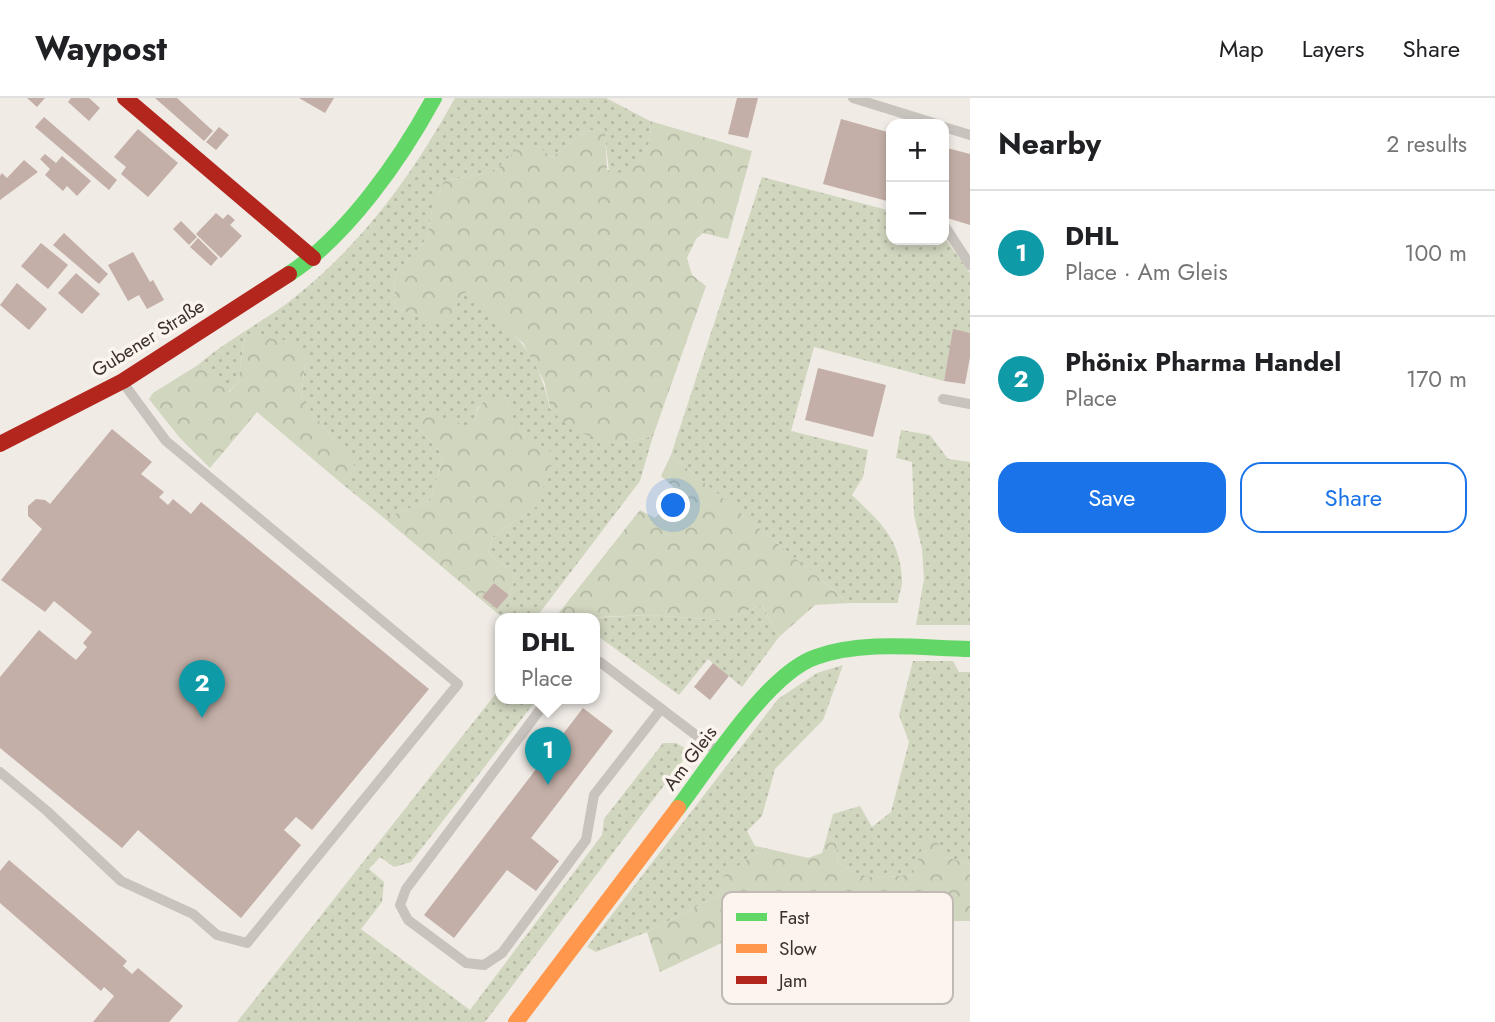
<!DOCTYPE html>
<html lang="en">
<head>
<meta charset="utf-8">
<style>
	:root { --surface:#fff; --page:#f2f2f2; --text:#202124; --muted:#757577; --line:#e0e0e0; --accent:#1a73e8 }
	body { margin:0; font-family:Jost,sans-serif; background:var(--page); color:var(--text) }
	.controls { position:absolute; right:21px; top:21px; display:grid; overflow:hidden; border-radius:14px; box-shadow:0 4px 10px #0003 }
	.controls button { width:63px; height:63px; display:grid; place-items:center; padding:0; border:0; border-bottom:2px solid var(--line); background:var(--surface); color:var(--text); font:35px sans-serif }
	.you { position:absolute; left:674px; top:408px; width:24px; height:24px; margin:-18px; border:5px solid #fff; border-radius:50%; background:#1a73e8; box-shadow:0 0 0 10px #1a73e833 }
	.badge { display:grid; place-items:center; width:46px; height:46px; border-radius:50%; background:var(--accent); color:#fff; font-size:23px; font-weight:700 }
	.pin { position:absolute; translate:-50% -58px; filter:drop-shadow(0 2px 4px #0008) }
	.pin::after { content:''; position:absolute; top:37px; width:24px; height:21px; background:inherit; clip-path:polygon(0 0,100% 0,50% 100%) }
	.popup { position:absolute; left:495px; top:515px; width:105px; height:91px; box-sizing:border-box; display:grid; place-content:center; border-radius:14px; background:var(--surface); filter:drop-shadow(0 2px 5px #0005); font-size:23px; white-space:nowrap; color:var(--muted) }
	.popup b { font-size:26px; color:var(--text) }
	.popup::after { content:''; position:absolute; left:50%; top:100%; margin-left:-14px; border:14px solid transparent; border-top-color:var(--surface) }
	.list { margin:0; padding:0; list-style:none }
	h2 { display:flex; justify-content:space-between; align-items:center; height:91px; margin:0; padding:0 28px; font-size:30px }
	h2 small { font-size:23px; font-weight:400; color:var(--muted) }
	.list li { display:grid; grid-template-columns:46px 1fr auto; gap:21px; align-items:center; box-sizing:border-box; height:126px; padding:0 28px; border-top:2px solid var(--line) }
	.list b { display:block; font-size:26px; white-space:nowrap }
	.list p { margin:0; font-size:23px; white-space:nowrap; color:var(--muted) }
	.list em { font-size:23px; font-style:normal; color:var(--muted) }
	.actions { display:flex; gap:14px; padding:21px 28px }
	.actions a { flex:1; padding:16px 0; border:2px solid var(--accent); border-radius:21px; text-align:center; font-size:24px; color:var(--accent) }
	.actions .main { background:var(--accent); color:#fff }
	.map { position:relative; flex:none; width:970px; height:924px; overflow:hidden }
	header { display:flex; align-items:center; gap:42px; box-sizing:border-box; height:98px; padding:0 35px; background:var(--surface); border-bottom:2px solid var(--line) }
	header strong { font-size:33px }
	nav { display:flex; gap:38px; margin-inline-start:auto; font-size:24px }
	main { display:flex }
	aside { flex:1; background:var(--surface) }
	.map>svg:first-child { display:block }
</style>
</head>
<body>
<header>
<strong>Waypost</strong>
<nav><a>Map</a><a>Layers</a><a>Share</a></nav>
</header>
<main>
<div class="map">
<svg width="970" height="924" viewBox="0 0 970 924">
	<defs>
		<pattern id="grass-dots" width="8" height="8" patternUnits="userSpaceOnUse" patternTransform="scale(1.75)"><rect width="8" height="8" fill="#d1d6bf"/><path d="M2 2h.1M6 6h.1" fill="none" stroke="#b4b8a4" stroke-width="1.8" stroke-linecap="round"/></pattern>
		<pattern id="forest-crowns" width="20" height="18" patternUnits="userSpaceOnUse" patternTransform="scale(1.75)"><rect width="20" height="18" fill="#d1d6bf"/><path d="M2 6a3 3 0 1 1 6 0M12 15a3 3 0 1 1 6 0" fill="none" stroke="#b4b8a4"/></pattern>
	</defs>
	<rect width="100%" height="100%" fill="#f0ebe5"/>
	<g fill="url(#grass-dots)">
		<path d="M455,0H606L650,23C653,49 643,63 622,76L609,73L604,31L586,33L552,59L537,48H520L495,73L444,83L432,112L427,140L394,178L395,210L418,218H451L461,197L469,193C512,233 538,251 550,311L617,347L653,338L640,383L535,521H504L478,499H482L497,511L509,497L516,476L488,456L492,439L537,408L505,298L478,309L472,329L418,330L444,357L431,402L384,420L340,384L356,370L301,300L306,258L245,238L238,284L228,294L198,267C228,241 264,224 295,199C363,145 413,76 455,0Z"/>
		<path d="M762,79L891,113V142H944V139L970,175V235L953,232L944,283L814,249L791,333L868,352L863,379L852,397C881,425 901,441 902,484C902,491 898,497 898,505H849L671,357Z"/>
		<polygon points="901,332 930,337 948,361 970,364 970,527 916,527 924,481 922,451 914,417 912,364 896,360"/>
		<polygon points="762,507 779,539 742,589 708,561 679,597 595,536 595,521 573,521 648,517 722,522"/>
		<path d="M913,563H953L959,574H970V766L945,759L925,743L913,776C882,780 863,784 838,764L836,744L827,738L833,716L860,708L872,729L891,714L909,644L899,617Z"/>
		<polygon points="843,567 823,622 775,671 762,718 747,733 755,748 765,750 725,777 719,797 647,834 596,854 587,849 778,601 817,575"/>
		<polygon points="501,589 501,601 537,601 411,764 394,769 380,759 369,771 384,784 382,804 361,831 470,912 602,737 604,721 663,645 676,645 690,653 485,924 237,924"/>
	</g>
	<g fill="url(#forest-crowns)">
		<path d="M650,23L752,53L728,141L703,135L696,141L687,160L692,177L706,188L653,338L617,347L575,333L551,313L544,283L523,245L469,193L461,197L451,218L439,226L395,210L394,178L427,140L432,112L444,83L495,73L520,48H537L552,59L586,33L605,31L607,72L622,75C643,63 653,49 650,23Z"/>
		<polygon points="245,238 286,242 306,258 301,300 356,370 340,384 257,314 210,370 179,339 149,301 153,295 198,267 229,294 238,284"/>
		<path d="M505,298L516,333L555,356L537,408L492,439L488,456L516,476L509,497L494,485L482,499H478L384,420L431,402L444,357L418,330L429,316L472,329C479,306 480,300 505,298Z"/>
		<polygon points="671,357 849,505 815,507 779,539 762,507 723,522 648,517 554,521 640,412 655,420 680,395 661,378"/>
		<path d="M827,738L836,744L838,764C863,784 883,780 913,776L925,742L935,740L945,759L970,766V823H821L747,833L660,874L647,834L719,797L724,777L765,750L808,760L822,755Z"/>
	</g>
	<g fill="#c3afa7">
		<polygon points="27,0 45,0 37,9"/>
		<polygon points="71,0 89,0 100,10 89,23 68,4"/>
		<polygon points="155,0 177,0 213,33 204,43"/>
		<polygon points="299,0 334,0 325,15"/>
		<polygon points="737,0 758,0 748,40 728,36"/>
		<polygon points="44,19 117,82 109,92 35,29"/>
		<polygon points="841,21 891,35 891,104 823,86"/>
		<polygon points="219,29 229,37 216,52 206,44"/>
		<polygon points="138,31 178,65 148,99 121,76 126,69 114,59"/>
		<polygon points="944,44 947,50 970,56 970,127 944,119"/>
		<polygon points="45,56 56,65 62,58 91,83 77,98 67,88 63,93 45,77 50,71 40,61"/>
		<polygon points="24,62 38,74 0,102 0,78 2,75 7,80"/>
		<polygon points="216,115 223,121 228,116 235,122 230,127 242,138 221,160 196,136"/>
		<polygon points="181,123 197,139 189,147 173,131"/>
		<polygon points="64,135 108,176 99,186 53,147"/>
		<polygon points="198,140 218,160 211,168 190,149"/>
		<polygon points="41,145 68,167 48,191 21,168"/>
		<polygon points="133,154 150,184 153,182 164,202 147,211 139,197 128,203 108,167"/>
		<polygon points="76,175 100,196 82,216 58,195"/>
		<polygon points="17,185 47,211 29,232 0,207"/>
		<polygon points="953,231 970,235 970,259 965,286 944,283"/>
		<polygon points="818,270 886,287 873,339 805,322"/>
		<polygon points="112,331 152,364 141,376 164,394 159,399 168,407 173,401 191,416 201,404 429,591 312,732 296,719 284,732 301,747 241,820 138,732 122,750 0,650 0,579 39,532 76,562 87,549 83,545 92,534 54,503 45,514 1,482 42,431 28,418 28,408 36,401 45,402 50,406"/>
		<polygon points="494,485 509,497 497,511 482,499"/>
		<polygon points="713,565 729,578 710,602 694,589"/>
		<polygon points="583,610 613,633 531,740 559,763 536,793 507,772 454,840 424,817"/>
		<polygon points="9,762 127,863 123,868 132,876 138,870 183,908 169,924 93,924 114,898 104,889 101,893 0,805 0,773"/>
	</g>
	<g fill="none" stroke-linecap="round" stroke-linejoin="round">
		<g stroke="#c9c3be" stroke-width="10">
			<polyline points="853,0 937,26"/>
			<polyline points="944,29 970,37"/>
			<polyline points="944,127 970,167"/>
			<polyline points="943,301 970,306"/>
			<polyline points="595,564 600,564 718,654"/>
			<polyline points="548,601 406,791 400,807 408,822 466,865 484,867 502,855 586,742 594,697 661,611"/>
			<polyline points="0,674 47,713 121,783 193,816 217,837 247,845 458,586 166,343 124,286"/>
		</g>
		<g stroke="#63d668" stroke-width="16">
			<path d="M289,176C347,138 401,61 434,0"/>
			<path d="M678,710C710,668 768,575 816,559C864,542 920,550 970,551"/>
		</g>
		<polyline stroke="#ff974d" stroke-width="16" points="516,924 678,710"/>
		<g stroke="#b3261e" stroke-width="16">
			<polyline points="125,0 313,160"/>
			<polyline points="0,346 123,283 289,176"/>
		</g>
	</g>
	<g text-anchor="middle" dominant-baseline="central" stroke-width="7" stroke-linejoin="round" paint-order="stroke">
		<g font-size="19" fill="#3b302b" stroke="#fbf5ee">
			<text transform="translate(148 240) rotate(-32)">Gubener Straße</text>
			<text transform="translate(690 660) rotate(-53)">Am Gleis</text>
		</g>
	</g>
	<rect x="722" y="794" width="231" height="112" rx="10" fill="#fbf5ee" stroke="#c1bab4" stroke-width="2"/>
	<rect x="736" y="815" width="31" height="8" fill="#63d668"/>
	<rect x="736" y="846" width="31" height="9" fill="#ff974d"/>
	<rect x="736" y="878" width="31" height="8" fill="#b3261e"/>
	<g font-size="19" fill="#3b302b">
		<text x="779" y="826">Fast</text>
		<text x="779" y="857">Slow</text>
		<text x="779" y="889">Jam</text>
	</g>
</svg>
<div class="controls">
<button>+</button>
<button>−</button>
</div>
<div class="you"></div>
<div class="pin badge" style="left:548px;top:687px;background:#0f9aa8">1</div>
<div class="popup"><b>DHL</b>Place</div>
<div class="pin badge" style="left:202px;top:620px;background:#0f9aa8">2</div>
</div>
<aside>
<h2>Nearby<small>2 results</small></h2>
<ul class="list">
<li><span class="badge" style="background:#0f9aa8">1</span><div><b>DHL</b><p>Place · Am Gleis</p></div><em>100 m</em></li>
<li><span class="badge" style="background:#0f9aa8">2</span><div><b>Phönix Pharma Handel</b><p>Place</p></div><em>170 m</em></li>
</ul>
<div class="actions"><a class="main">Save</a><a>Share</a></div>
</aside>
</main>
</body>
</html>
